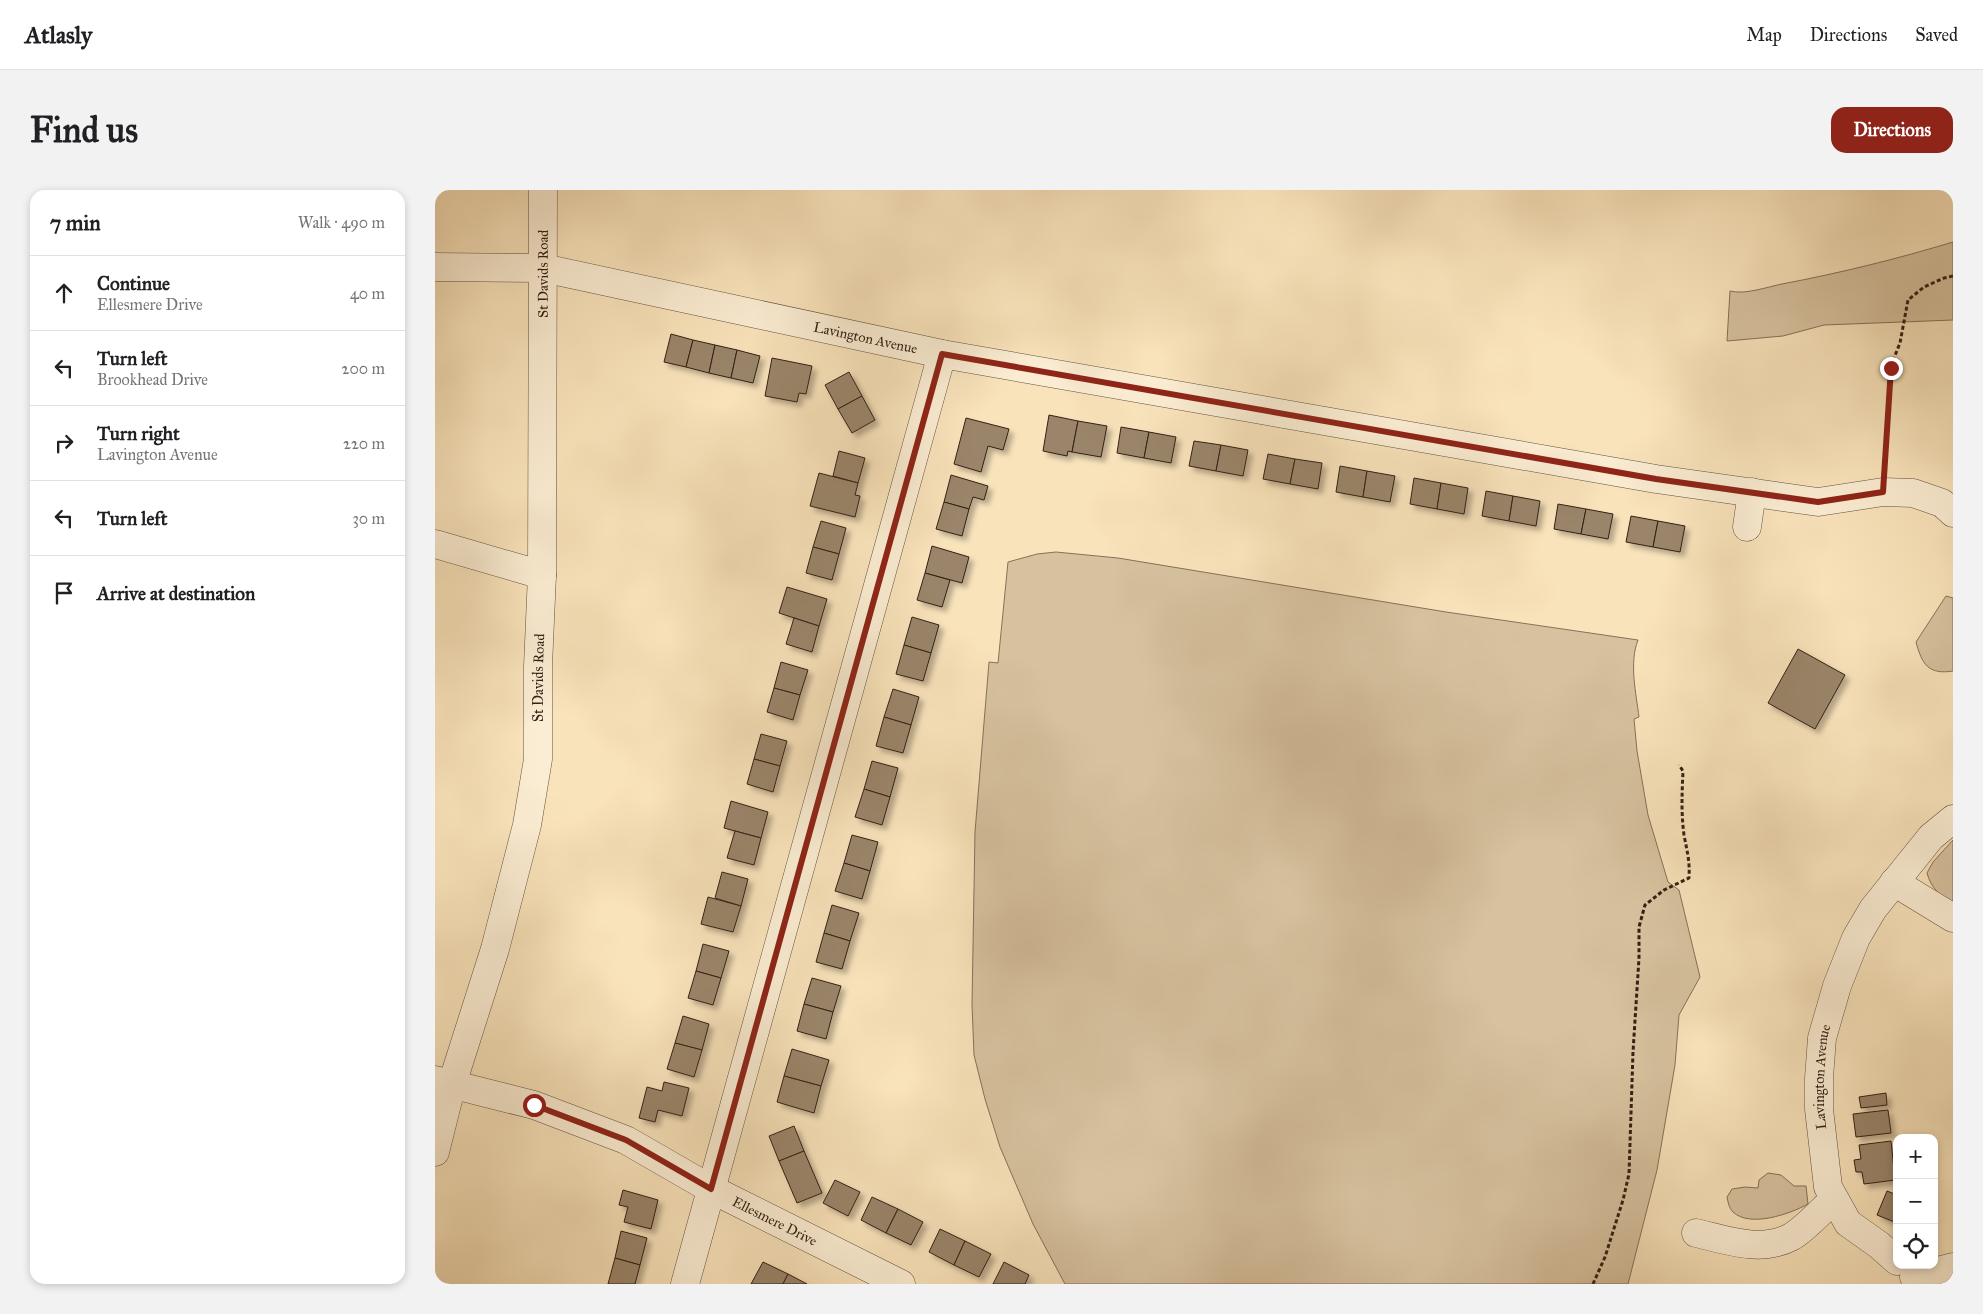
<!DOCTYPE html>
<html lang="en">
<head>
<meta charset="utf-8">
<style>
	:root { --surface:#fff; --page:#f2f2f2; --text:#202124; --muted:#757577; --line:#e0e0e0; --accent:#8f2418 }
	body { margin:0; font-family:"IM FELL Great Primer",serif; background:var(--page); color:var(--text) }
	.controls { position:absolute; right:15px; bottom:15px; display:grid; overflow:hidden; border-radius:10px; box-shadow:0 2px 8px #0003 }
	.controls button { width:45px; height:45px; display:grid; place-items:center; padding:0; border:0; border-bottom:1px solid var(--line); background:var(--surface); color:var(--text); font:25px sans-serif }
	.stop { position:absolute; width:15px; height:15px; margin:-11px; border:4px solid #8f2418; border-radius:50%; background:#fff }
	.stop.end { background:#8f2418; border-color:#fff; box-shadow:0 1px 5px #0008 }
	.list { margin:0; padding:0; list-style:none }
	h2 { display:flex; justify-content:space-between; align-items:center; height:65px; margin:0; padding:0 20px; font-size:21px }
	h2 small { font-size:16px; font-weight:400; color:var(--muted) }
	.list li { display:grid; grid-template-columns:32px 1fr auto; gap:15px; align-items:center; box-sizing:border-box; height:75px; padding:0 20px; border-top:1px solid var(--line) }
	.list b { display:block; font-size:19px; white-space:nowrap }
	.list p { margin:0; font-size:16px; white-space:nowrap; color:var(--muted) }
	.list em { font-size:16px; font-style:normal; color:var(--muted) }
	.icon { flex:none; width:28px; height:28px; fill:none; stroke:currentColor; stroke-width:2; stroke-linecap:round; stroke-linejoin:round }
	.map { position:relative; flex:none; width:1518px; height:1094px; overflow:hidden; border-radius:15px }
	header { display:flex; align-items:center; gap:30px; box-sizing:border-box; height:70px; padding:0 25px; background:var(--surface); border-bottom:1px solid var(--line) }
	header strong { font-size:24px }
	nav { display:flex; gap:28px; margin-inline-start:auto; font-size:18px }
	.intro { display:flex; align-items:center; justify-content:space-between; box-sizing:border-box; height:120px; padding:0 30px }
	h1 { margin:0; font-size:35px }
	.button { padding:12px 22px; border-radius:15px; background:var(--accent); color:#fff; font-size:18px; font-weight:700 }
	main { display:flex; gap:30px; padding:0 30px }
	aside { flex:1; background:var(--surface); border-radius:15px; box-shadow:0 2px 8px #0003 }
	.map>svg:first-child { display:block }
</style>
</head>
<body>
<header>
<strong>Atlasly</strong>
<nav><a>Map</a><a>Directions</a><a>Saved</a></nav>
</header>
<div class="intro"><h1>Find us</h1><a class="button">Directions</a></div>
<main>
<aside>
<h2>7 min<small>Walk · 490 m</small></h2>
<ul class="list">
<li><svg class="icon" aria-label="ahead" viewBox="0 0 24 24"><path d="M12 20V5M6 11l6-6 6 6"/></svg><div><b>Continue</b><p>Ellesmere Drive</p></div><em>40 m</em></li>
<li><svg class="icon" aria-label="left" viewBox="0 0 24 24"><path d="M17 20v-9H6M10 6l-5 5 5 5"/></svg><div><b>Turn left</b><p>Brookhead Drive</p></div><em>200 m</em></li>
<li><svg class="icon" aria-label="right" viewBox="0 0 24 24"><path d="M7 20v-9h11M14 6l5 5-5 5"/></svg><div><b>Turn right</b><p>Lavington Avenue</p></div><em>220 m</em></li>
<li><svg class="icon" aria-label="left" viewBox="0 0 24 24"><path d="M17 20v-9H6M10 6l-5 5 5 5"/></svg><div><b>Turn left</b></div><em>30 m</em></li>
<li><svg class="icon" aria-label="arrive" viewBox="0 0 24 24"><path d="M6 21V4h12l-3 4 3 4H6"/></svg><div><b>Arrive at destination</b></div></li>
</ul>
</aside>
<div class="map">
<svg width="1518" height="1094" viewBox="0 0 1518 1094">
	<defs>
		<filter id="shadow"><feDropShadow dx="4.5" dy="4.5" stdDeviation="2.5" flood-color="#0004"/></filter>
	</defs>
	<rect width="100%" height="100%" fill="#f9e3bb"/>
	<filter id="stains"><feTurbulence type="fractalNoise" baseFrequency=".004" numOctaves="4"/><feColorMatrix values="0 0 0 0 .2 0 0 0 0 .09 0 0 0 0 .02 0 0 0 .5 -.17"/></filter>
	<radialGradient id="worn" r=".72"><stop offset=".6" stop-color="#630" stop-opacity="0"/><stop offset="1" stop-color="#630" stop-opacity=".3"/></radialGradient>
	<g fill="#d7c29f" stroke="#85715a">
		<path d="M1518,52V130L1389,135L1348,146L1292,151L1295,101C1310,105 1332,97 1347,94C1405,83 1462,69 1518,52Z"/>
		<path d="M621,362L683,368L1011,422L1203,450C1194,473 1201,503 1204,527L1199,529L1202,561L1213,625L1233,692L1244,700L1265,787L1244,825L1240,875L1222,980L1193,1094H630L598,1034L565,957L550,909L539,865L537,814L540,642L554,472L563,473L573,372L602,364Z"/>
		<path d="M1511,406L1518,408V481C1493,485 1487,474 1481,452Z"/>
		<path d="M1518,650V714C1505,706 1496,698 1492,683L1498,672Z"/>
		<path d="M1333,983L1346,985L1359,996H1371L1373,1014C1355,1024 1315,1038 1298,1022C1294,1018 1293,1012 1292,1007L1297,999L1310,997L1323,998L1324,990Z"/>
	</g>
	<g fill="#9a856b" stroke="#332014" filter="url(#shadow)">
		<polygon points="236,144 258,150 251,177 229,172"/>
		<polygon points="258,150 280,155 274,183 251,177"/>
		<polygon points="280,155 302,160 296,188 274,183"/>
		<polygon points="302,160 325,166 318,193 296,188"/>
		<polygon points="337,168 377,176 371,204 364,203 362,212 330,206"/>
		<polygon points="414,182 427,206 403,219 390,195"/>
		<polygon points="427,206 440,230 417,243 403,219"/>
		<polygon points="614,225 643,231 637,262 633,261 632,266 608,261"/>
		<polygon points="531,228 574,239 568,260 553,256 546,282 519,274"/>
		<polygon points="643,231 672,236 666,267 637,262"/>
		<polygon points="686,237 714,242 709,268 682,263"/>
		<polygon points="714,242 741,247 736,273 709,268"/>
		<polygon points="759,251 786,255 781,281 754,276"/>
		<polygon points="786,255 813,260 808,286 781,281"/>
		<polygon points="404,261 430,268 423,293 398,286"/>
		<polygon points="833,264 860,269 855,294 828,289"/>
		<polygon points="860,269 887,273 883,299 855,294"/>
		<polygon points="905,276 932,281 928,307 901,302"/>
		<polygon points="932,281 960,286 955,312 928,307"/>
		<polygon points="384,283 423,293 420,305 425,306 420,327 375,316"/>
		<polygon points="516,285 553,296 549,310 538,307 534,319 509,312"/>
		<polygon points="979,288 1006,293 1002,319 975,314"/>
		<polygon points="1006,293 1033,298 1029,324 1002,319"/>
		<polygon points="1051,301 1078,306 1074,331 1047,326"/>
		<polygon points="1078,306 1105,311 1101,336 1074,331"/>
		<polygon points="509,312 534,319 527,346 501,339"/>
		<polygon points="1123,314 1151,319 1146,344 1119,339"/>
		<polygon points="1151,319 1178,324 1173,349 1146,344"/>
		<polygon points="1196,326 1223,331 1218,357 1191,352"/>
		<polygon points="386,331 411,338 404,364 378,357"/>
		<polygon points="1223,331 1250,336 1245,362 1218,357"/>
		<polygon points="497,356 534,367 527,393 490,383"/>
		<polygon points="378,357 404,364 397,390 371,383"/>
		<polygon points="490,383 515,390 507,417 482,410"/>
		<polygon points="352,397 392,409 384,436 344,423"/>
		<polygon points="477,427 504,435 496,463 469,455"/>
		<polygon points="359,428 384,436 377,462 351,454"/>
		<polygon points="469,455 496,463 488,491 461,484"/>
		<polygon points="1363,459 1410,485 1380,539 1333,513"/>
		<polygon points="346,472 373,480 365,505 339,498"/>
		<polygon points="339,498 365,505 358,530 332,522"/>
		<polygon points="458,499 484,507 476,535 449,527"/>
		<polygon points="449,527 476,535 468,563 441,556"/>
		<polygon points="326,544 352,551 345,576 319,569"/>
		<polygon points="319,569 345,576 338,602 312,594"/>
		<polygon points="437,571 463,578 455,607 429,599"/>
		<polygon points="429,599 455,607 447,635 420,627"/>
		<polygon points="296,611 333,622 326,648 289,638"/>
		<polygon points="300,641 326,648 319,675 292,668"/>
		<polygon points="417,645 443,652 435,681 409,673"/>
		<polygon points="409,673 435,681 427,709 400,701"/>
		<polygon points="287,682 313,689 306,716 280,708"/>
		<polygon points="273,707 306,716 298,742 266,734"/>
		<polygon points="397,715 424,723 415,751 389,743"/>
		<polygon points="389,743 415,751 407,779 381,772"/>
		<polygon points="268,754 294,761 286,788 261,781"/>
		<polygon points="261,781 286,788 278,815 253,808"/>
		<polygon points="377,788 406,796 398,822 369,814"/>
		<polygon points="369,814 398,822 391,849 362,841"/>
		<polygon points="248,826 274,834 267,860 240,853"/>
		<polygon points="240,853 267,860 259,887 232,879"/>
		<polygon points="357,859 394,870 386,896 349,886"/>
		<polygon points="349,886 386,896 379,923 342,912"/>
		<polygon points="229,892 254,898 247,926 223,920 220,932 204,928 212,897 227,901"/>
		<polygon points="1451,903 1452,915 1426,918 1424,907"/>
		<polygon points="1453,920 1456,943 1421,947 1418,924"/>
		<polygon points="359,936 369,961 344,971 334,946"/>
		<polygon points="1456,951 1460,990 1429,994 1427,982 1421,982 1419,970 1426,969 1424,955"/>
		<polygon points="369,961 387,1003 362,1013 344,971"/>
		<polygon points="400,990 425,1002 413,1026 388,1013"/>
		<polygon points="188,1000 223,1010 216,1039 189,1032 193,1017 184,1015"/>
		<polygon points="1452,1001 1462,1005 1462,1033 1442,1025"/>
		<polygon points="437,1007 463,1019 451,1043 426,1030"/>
		<polygon points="463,1019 488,1032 476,1055 451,1043"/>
		<polygon points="505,1039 530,1051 519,1075 494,1062"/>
		<polygon points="186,1041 212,1048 205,1075 180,1068"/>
		<polygon points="530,1051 556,1064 544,1087 519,1075"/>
		<polygon points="180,1068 205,1075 200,1094 173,1094"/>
		<polygon points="328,1072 353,1084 348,1094 316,1094"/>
		<polygon points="569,1072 594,1085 590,1094 558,1094"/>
		<polygon points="353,1084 372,1094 348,1094"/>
	</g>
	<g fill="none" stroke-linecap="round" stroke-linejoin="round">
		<defs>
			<g id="minor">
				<path id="s1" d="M0,77L108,78L507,164L1221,289L1383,312L1448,302L1478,303L1507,313L1518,323"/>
				<polyline points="1312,337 1317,302"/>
				<polyline points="0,354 107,385"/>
				<polyline points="1459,692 1518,728"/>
				<path id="s2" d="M0,890L99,915L191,950L276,999L466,1094"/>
				<path id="s3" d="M0,962L17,894L60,759L92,635L103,569V476L107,385L108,0"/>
				<path d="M1261,1043C1291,1050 1326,1063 1356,1047C1369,1040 1387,1020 1399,1009"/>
				<path id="s4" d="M1462,1071L1444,1055L1413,1033L1393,997L1384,919V888L1387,848L1402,796L1421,748L1438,719L1496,647L1518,629"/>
				<polyline points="1479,1087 1518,1077"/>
				<polyline points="250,1094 507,164"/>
			</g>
		</defs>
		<use href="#minor" stroke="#64513e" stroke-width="29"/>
		<g stroke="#332014" stroke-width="3" stroke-dasharray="4 2.5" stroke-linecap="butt">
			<polyline points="1450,274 1455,178 1465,153 1473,110 1489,97 1509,88 1518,86"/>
			<path d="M1158,1094L1170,1067L1188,1010L1194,984L1198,862L1204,768V737L1210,715L1229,700L1254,688C1255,671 1252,661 1249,645C1246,623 1247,603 1248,581L1244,575"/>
		</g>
		<use href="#minor" stroke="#fbedd3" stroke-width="28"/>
	</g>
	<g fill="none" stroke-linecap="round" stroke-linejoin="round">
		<polyline stroke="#8f2418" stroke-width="6" points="99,915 191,950 276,999 507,164 1221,289 1383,312 1448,302 1456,178"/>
	</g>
	<g text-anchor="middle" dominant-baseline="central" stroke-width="5" stroke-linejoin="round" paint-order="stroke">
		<g font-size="14" fill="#332014" stroke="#fbedd3">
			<text stroke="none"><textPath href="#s3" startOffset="892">St Davids Road</textPath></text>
			<text stroke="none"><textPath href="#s1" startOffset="438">Lavington Avenue</textPath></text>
			<text stroke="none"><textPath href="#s3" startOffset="488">St Davids Road</textPath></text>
			<text stroke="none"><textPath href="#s4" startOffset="214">Lavington Avenue</textPath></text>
			<text stroke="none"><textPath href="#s2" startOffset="370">Ellesmere Drive</textPath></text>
		</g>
	</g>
	<rect width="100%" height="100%" filter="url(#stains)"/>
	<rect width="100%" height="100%" fill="url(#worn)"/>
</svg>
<div class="controls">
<button>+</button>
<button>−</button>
<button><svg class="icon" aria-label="locate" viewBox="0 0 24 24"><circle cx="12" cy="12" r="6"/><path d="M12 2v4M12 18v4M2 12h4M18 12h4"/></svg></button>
</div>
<div class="stop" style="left:99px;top:915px"></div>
<div class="stop end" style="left:1456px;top:178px"></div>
</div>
</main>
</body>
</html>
